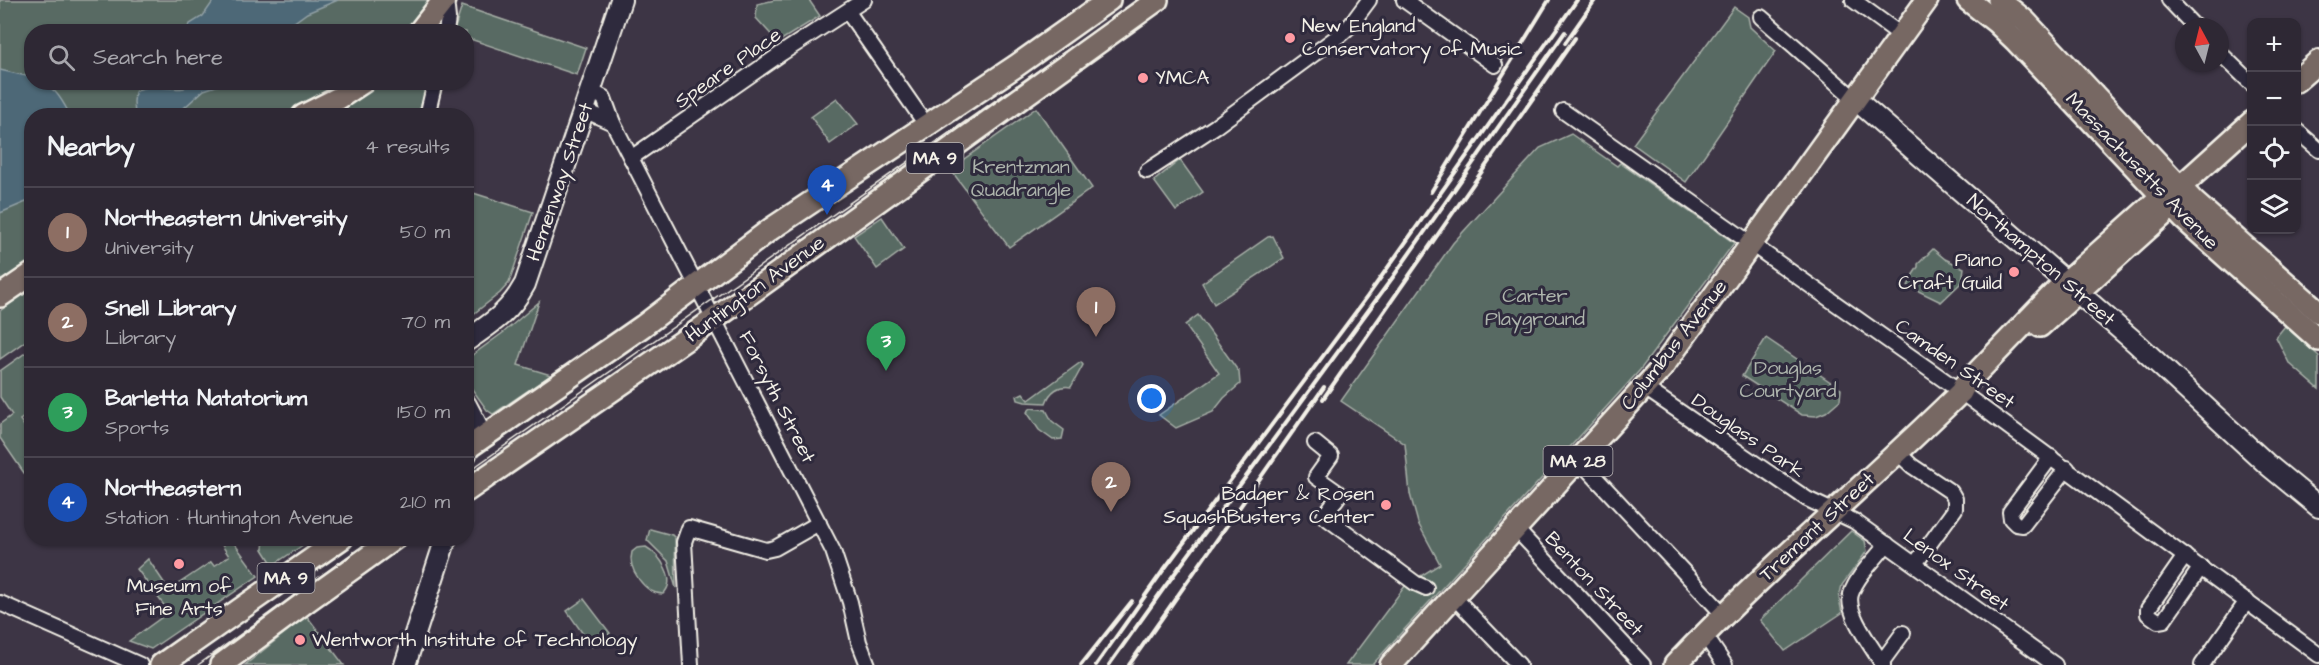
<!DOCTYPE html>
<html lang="en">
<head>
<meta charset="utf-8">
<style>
	:root { --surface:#2e2834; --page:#36303c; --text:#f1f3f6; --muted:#a7a6ac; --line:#49444f; --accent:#e69b98 }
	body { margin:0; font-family:"Architects Daughter",sans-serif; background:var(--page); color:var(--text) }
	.controls { position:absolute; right:18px; top:18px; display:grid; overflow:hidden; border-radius:12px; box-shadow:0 2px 4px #0004 }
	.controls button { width:54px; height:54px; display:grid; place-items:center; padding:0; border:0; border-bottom:2px solid var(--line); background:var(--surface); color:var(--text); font:30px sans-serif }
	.compass { position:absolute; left:2175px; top:18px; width:54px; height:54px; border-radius:50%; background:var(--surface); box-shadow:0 2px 4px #0004; rotate:353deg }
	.you { position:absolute; left:1152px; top:399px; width:21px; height:21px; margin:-15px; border:4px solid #fff; border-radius:50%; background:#1a73e8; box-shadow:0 0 0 9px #1a73e833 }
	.badge { display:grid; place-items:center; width:39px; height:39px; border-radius:50%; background:var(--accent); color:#fff; font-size:20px; font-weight:700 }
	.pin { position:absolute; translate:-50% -50px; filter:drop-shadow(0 2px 3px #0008) }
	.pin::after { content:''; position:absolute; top:32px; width:21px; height:18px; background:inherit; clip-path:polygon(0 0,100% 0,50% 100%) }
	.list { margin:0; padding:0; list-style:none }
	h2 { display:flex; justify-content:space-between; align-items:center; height:78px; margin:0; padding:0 24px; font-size:26px }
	h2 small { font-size:20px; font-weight:400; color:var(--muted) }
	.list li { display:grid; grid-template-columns:39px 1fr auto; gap:18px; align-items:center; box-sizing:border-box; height:90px; padding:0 24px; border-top:2px solid var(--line) }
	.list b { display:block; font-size:22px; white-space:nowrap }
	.list p { margin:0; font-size:20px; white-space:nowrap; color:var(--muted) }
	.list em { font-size:20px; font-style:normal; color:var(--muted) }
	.icon { flex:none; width:33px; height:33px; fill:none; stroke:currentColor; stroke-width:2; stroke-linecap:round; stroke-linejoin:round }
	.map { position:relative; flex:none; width:2319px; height:665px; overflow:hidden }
	.search { position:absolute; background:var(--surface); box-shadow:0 2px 4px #0004; left:24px; top:24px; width:450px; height:66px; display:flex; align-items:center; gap:15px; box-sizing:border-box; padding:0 21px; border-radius:24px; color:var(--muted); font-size:22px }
	.panel { position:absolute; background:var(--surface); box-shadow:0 2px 4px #0004; left:24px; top:108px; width:450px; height:438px; border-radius:24px }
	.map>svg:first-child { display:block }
</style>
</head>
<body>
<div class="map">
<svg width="2319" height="665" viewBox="0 0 2319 665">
	<rect width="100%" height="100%" fill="#3d3545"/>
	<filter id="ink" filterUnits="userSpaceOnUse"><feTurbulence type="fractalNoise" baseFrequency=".0167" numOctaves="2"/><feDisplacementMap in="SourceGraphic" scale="12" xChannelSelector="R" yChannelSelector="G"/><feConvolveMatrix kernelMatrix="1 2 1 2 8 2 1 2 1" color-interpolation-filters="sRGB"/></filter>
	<g filter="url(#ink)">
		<g fill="#586b64" stroke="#a6aea6" stroke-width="1.5">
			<polygon points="0,0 437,0 410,31 32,32 32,82 348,83 286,115 32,116 31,265 0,287"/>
			<polygon points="775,0 809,0 820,16 778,42 756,18 757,4"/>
			<polygon points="462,6 586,48 577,75 467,38 466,32 454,31"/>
			<polygon points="1734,7 1748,17 1750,27 1776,51 1686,182 1633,144"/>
			<polygon points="377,83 428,83 420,115 319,116 349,102"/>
			<polygon points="837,98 858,124 830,144 811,117"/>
			<polygon points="1036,108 1092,188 1009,247 950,169"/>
			<polygon points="1571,134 1617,166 1620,163 1734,243 1640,370 1372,665 1346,665 1408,582 1413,586 1419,577 1440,564 1418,523 1410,494 1405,444 1341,401 1453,243 1540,148"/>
			<polygon points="1180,160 1203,192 1176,211 1154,181"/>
			<polygon points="467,191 533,212 509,283 500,293 467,319"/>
			<polygon points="882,217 904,249 877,269 854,236"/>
			<polygon points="1273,236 1284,258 1214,304 1202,283 1268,237"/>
			<polygon points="1933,249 1945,259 1964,268 1962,282 1941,302 1908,286 1911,280 1910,279 1918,267 1918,264"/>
			<polygon points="31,287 31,337 0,359 0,311"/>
			<polygon points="539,302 518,365 551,375 493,414 487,410 467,382 467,359 504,332"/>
			<polygon points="1198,315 1239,372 1240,384 1224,398 1213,412 1176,428 1159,415 1219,373 1185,325"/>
			<polygon points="2285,326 2319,356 2319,389 2289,363 2276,337"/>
			<polygon points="1766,338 1841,389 1840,400 1826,412 1816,416 1802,415 1742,376"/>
			<polygon points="31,349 31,412 20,420 31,436 31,483 0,438 0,424 12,415 0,397 0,371"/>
			<path d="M1081,362L1083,365L1071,387C1059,385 1050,391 1046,403L1025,402L1018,400L1017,396L1023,393L1029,400Z"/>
			<polygon points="1031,408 1046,410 1052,421 1064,430 1062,439 1053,440 1039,430 1027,412"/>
			<polygon points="650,529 672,535 675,538 676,588 668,561 647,540"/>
			<polygon points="1851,531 1865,541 1867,551 1842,585 1839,598 1842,613 1785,651 1760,620"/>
			<polygon points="218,539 231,539 258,576 151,649 129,641 169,612 137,569 148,559 169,590 211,562 214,566 229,556"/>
			<polygon points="264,539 264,538 312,539 273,565 263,549"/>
			<path d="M646,547C660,555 678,580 663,594C645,594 627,569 632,552L637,548Z"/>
			<polygon points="584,599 610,633 592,647 567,611"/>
			<polygon points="306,615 344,665 245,665 306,616"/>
		</g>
		<g fill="#4e6877" stroke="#909fa4" stroke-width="1.5">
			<polygon points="214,0 338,0 307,13 282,31 185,31 190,24 203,16"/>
			<path d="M0,70L31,77L32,82C53,82 61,98 70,115L32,116L31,200L0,213Z"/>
			<path d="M187,83H225L204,90L176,115H135L134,102L135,92C151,81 167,91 184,88Z"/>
		</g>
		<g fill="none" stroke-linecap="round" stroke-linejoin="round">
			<defs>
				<g id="street">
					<polyline points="1404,0 1495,65"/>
					<polyline points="1853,0 1901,35"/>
					<polyline points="2169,0 2195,27"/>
					<polyline points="848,12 927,126"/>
					<polyline points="1761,17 1855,99"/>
					<polyline points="446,32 448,18 446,0"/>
					<polyline points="2220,53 2252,84"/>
					<polyline points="591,91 604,98 613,123 833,551 850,602 859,642 868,665"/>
					<polyline points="584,110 613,123"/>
					<polyline points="1563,111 1961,392 2319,655"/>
					<polyline points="427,116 435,82"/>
					<polyline points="2296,130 2319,150"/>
					<polyline points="631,158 782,53 864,0"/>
					<polyline points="1147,171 1216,126 1341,34 1349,27 1369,0"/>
					<polyline points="1645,388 1807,499 1854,521 2055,665"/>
					<polyline points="1315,443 1331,456 1316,477 1340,494 1324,516 1415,583 1426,588"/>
					<polyline points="1897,452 1912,466 1951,492 1955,499 1955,509 1915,564"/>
					<polyline points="2051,457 2010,512 2011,519 2016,524 2023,525 2067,468"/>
					<polyline points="1579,460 1724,615"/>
					<polyline points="1516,529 1643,665"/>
					<polyline points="2185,556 2148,609 2148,614 2158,621 2164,620 2201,567"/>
					<polyline points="1454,597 1519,665"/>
					<polyline points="0,603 140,665"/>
					<polyline points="1704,634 1725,665"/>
					<polyline points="1881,663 1903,633"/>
					<polyline points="691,665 684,542 689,528 766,550 775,548 819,523"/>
					<path d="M1883,665C1873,648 1845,613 1851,594C1857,576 1875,559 1887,544"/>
					<polyline points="2202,665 2247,601"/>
				</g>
				<g id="secondary">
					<polyline points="1855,99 2135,342 2268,465 2319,507"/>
					<path d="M466,341C492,323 510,312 525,284L621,0"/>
					<polyline points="466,405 476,424 466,454"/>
					<polyline points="405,665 446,538"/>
				</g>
				<g id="primary">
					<polyline points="1968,0 1996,22 2016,41 2184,219 2319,340"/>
					<polyline points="1999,0 2025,21 2194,202 2319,312"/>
					<polyline points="419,32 444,0"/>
					<polyline points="2296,81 2319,61"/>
					<polyline points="303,116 339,98 363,82"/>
					<polyline points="0,296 32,274"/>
					<polyline points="2040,326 2163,215"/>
					<polyline points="466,449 643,326 771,229 1016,66 1109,0"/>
					<polyline points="466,491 695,333 1157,0"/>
					<polyline points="161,665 342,538"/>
					<polyline points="221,665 307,601 395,538"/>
					<polyline points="1391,665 1661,369 1927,0"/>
					<path d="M1675,665C1766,569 1867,484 1961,392L1964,386L2057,290L2162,196L2180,187L2252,122"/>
				</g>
			</defs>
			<use href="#street" stroke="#f4f1e8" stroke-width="18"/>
			<use href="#secondary" stroke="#f4f1e8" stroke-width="24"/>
			<use href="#primary" stroke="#f4f1e8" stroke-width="26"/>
			<use href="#street" stroke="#2f2a3d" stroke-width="14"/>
			<use href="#secondary" stroke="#2f2a3d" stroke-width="20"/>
			<use href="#primary" stroke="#776864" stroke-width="21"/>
			<g stroke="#f4f1e8" stroke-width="1.5">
				<polyline points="466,473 1138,0"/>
				<polyline points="198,665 373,538"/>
			</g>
			<g stroke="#f4f1e8" stroke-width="4">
				<polyline points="1565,43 1595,0"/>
				<polyline points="1431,192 1549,0"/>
				<polyline points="1323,399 1575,38"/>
				<polyline points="1081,665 1132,601"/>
				<polyline points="1096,665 1162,572 1367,297 1577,0"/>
				<polyline points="1109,665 1164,588 1393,277 1565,32"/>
				<polyline points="1129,665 1324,387"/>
			</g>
		</g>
	</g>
	<g fill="#ff9aa2" stroke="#2f2a3d" stroke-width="2">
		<circle cx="1290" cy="38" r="6"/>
		<circle cx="1143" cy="78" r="6"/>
		<circle cx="2014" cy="272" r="6"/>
		<circle cx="1386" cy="505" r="6"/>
		<circle cx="179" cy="564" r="6"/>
		<circle cx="300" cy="640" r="6"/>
	</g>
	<g text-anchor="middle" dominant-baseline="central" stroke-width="6" stroke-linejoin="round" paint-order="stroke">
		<g fill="#2f2a3d" stroke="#b9b5b5" stroke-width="1.5">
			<rect x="906.5" y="143" width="57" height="30" rx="4.5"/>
			<rect x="1543.5" y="446" width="69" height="30" rx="4.5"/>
			<rect x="257.5" y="563" width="57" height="30" rx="4.5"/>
		</g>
		<g font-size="18" font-weight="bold" fill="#f4f1e8">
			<text x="935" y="158">MA 9</text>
			<text x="1578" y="461">MA 28</text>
			<text x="286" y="578">MA 9</text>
		</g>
		<g font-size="20" fill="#f4f1e8" stroke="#2f2a3d" text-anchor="start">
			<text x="1302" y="26">New England<tspan x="1302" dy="23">Conservatory of Music</tspan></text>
			<text x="1155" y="78">YMCA</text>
			<text x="2002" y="260" text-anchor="end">Piano<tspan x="2002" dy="23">Craft Guild</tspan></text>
			<text x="1374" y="494" text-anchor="end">Badger &amp; Rosen<tspan x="1374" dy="23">SquashBusters Center</tspan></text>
			<text x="179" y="586" text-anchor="middle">Museum of<tspan x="179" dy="23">Fine Arts</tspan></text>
			<text x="312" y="640">Wentworth Institute of Technology</text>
		</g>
		<g font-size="20" fill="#f4f1e8" stroke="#2f2a3d">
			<text transform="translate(728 68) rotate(-35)">Speare Place</text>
			<text transform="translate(2142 171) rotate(46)">Massachusetts Avenue</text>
			<text transform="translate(560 182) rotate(-71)">Hemenway Street</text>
			<text transform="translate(2041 260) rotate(41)">Northampton Street</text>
			<text transform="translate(755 289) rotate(-36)">Huntington Avenue</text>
			<text transform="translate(1674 345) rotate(-52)">Columbus Avenue</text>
			<text transform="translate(1955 364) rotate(35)">Camden Street</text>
			<text transform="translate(777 397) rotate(63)">Forsyth Street</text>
			<text transform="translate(1748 436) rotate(35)">Douglass Park</text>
			<text transform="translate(1817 527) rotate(-43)">Tremont Street</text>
			<text transform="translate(1956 570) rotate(36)">Lenox Street</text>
			<text transform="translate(1594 584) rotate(47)">Benton Street</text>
		</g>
		<g font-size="20" fill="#aeb5ad" stroke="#2f2a3d">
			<text x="1021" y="167">Krentzman<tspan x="1021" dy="23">Quadrangle</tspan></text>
			<text x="1535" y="296">Carter<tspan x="1535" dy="23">Playground</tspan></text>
			<text x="1788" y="368">Douglas<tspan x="1788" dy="23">Courtyard</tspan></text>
		</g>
	</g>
</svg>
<div class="controls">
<button>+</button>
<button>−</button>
<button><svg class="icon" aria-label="locate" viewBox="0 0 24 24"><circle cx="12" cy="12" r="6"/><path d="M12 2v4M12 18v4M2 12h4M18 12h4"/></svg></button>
<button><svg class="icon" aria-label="layers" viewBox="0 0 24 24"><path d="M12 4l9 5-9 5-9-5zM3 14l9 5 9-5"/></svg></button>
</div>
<svg class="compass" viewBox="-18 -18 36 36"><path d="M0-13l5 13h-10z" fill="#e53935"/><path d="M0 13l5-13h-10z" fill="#a7a6ac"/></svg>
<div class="you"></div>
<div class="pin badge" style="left:1096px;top:337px;background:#8d6e63">1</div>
<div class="pin badge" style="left:1111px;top:512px;background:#8d6e63">2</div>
<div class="pin badge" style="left:886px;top:371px;background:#2e9e5b">3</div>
<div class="pin badge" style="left:827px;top:215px;background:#1a4fb4">4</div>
<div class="search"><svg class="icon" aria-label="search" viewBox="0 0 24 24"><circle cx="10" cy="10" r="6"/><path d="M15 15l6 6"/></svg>Search here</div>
<section class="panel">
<h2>Nearby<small>4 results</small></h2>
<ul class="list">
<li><span class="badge" style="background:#8d6e63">1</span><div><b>Northeastern University</b><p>University</p></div><em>50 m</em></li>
<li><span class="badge" style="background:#8d6e63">2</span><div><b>Snell Library</b><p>Library</p></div><em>70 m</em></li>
<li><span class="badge" style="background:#2e9e5b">3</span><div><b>Barletta Natatorium</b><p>Sports</p></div><em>150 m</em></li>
<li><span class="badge" style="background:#1a4fb4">4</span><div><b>Northeastern</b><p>Station · Huntington Avenue</p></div><em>210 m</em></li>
</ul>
</section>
</div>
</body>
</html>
